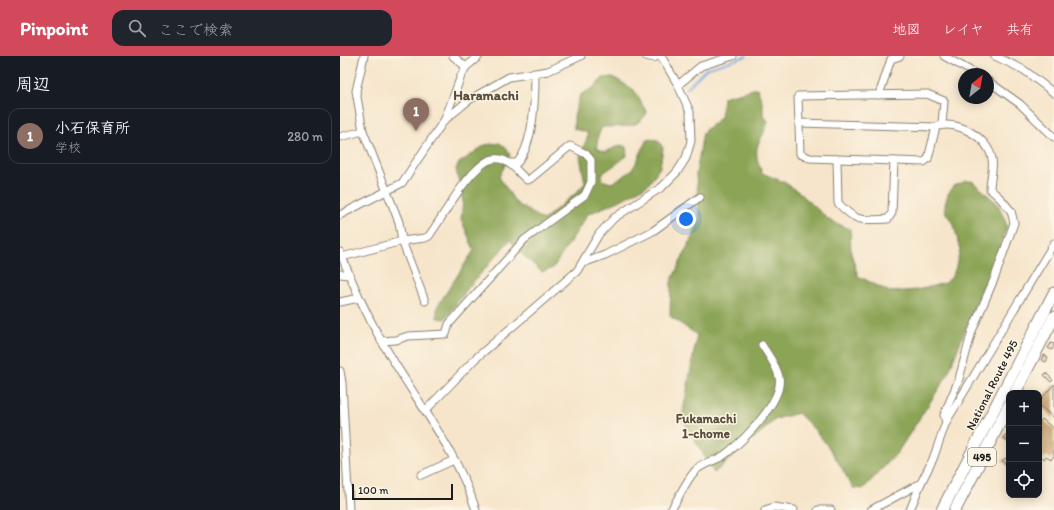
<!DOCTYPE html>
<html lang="ja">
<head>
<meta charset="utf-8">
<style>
	:root { --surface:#171b24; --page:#20242c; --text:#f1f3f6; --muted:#9ea1a6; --line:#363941; --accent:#d1495b }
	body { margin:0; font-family:Itim,"Klee One",sans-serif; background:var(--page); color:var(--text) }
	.controls { position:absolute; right:12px; bottom:12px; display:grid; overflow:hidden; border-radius:8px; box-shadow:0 2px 10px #0003 }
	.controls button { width:36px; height:36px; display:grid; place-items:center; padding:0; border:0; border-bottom:1px solid var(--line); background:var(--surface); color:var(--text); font:20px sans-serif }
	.compass { position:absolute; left:618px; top:12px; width:36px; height:36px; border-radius:50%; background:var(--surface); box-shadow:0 2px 10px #0003; rotate:31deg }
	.scale { position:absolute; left:12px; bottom:10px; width:101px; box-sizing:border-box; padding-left:4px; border:2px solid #1c1c1c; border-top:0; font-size:11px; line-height:14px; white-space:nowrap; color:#1c1c1c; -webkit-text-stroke:3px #fcf5e5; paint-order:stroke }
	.you { position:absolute; left:346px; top:163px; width:14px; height:14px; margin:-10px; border:3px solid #fff; border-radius:50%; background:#1a73e8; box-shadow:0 0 0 6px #1a73e833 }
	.badge { display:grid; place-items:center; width:26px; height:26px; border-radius:50%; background:var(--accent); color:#fff; font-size:13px; font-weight:700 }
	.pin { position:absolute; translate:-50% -33px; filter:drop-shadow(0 1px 2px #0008) }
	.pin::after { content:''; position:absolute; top:21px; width:14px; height:12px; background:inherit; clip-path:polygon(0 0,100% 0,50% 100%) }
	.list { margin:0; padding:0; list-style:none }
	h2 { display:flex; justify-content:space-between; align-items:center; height:52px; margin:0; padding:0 16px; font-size:17px }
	h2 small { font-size:13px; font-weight:400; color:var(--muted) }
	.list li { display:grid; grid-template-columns:26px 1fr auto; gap:12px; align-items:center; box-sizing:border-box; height:56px; margin:0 8px 8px; padding:0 8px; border:1px solid var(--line); border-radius:12px }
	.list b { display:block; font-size:15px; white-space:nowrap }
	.list p { margin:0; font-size:13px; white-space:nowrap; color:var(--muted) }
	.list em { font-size:13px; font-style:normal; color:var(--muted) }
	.icon { flex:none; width:22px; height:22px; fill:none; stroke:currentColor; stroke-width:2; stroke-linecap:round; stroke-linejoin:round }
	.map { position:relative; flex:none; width:714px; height:454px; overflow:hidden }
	header { display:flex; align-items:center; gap:24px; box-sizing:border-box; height:56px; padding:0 20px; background:var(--accent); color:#fff }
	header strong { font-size:19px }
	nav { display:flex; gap:22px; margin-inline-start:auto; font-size:14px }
	.search { width:280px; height:36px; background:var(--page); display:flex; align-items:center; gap:10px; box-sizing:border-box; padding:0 14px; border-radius:12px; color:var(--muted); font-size:15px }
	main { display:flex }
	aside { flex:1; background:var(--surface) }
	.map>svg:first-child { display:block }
</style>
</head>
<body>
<header>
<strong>Pinpoint</strong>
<div class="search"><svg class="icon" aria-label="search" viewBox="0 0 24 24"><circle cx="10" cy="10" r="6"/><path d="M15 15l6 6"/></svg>ここで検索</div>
<nav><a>地図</a><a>レイヤ</a><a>共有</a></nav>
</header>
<main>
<aside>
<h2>周辺<small></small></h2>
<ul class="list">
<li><span class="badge" style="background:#8d6e63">1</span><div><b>小石保育所</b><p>学校</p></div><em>280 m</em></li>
</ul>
</aside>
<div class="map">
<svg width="714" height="454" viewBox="0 0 714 454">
	<rect width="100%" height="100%" fill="#fcf5e5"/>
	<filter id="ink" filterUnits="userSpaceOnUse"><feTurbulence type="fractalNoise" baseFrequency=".025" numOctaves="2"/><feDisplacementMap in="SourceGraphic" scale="8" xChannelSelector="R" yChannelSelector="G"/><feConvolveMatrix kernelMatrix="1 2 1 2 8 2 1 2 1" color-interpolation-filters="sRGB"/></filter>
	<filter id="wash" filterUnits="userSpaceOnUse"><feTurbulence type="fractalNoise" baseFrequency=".012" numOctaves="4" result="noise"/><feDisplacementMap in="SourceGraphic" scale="16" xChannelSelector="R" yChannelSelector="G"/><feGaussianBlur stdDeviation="0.9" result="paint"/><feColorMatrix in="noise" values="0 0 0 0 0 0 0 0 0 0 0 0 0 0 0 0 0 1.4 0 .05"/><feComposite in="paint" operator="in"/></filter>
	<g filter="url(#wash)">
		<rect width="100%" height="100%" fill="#f6e5cb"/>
		<g fill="#8ca456" stroke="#546039">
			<path d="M273,21L294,34L307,57C297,74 280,70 262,71L258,80L257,92L265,96L281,89L286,91L287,100L262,118V124L271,127C299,113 294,109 307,83L318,84L323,92L320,111L308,129L279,145L248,158L213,212L202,216L183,199L170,184L128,232L105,263L97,262V251L134,194L121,163L123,145L116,113L119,107L145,89L160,87L167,93L170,99L159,121L176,147L203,164L236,137L245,127L240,100L248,80L246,76L234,73V60L240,39L253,32L263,22Z"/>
			<path d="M417,32L423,49V59L428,65C421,90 410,87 422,117L444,126L460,137L489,164L510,173L511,197L518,220L550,236L577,234L605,227L611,222L615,214L620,194L614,169L606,157L605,149L608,138L614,130L626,125H632L658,148L667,170L658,198L637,244L607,320L557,397L523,433L513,432C496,401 484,381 458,357L436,363L374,417L342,362L357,279L330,260L331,226L360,164L356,119L363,76L381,61L383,41Z"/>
		</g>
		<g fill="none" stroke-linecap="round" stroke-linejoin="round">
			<polyline stroke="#79abe4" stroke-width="2" points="346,33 366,13 407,0"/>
		</g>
		<g id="blocks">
			<g fill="#cda878">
				<polygon points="711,287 714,288 712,294 708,292"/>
				<polygon points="704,299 708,301 706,306 701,304"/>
				<polygon points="706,317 713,324 711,326 704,319"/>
				<polygon points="714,328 714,362 699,349 699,346"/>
				<polygon points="702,363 714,373 714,400 711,403 706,400 704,403 701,400 699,401 699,367"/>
				<polygon points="669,375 669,387 663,381"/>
				<polygon points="665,402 669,405 669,411 662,405"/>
			</g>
		</g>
	</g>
	<g filter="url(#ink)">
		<use href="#blocks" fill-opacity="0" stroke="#898074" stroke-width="1"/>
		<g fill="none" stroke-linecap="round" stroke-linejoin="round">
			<defs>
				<g id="minor">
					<polyline points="24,0 16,35 23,75 59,166 62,185 85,245"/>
					<polyline points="113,0 126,11"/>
					<polyline points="306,0 314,2 317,0"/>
					<polyline points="604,0 636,18"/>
					<polyline points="655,0 684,14 714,37"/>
					<polyline points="648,25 680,48 714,81"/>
					<polyline points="338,29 361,10 393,0"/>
					<polyline points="539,39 551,3 560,0"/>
					<polyline points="106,63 129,44 169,21 208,15 241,0"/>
					<path d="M459,67L596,71C616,63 648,81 652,103C654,112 650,124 650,133L660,142L671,155L674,167L655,221L632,275L619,323L604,359L606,366"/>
					<polyline points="596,71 588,103 584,106 470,102 460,98 458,40 587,38 604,45 602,68"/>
					<polyline points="0,81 23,75"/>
					<path d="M497,103L498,147C517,167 521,164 548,163L552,157L554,105"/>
					<path d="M170,107H177C194,88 195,43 195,18"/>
					<polyline points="0,159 62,127 105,63 121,20 126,11 139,0"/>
					<path d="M0,196C12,226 25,256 41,284C73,341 116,392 136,454"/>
					<path d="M2,201L62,185L85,182L89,180C104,159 123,123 143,108C147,104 155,102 160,103C171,105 178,117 187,124L190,123L230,90L246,98L251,104V126L245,139L184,184L109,268L106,278L68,280L56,284L41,285"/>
					<polyline points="243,207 265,199 313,175 360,141"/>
					<polyline points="0,218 9,219"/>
					<polyline points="0,246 19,242"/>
					<polyline points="0,315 2,327 9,454"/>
					<polyline points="85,355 135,303 237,215 259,178 274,162 322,131 337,116 346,102 351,85 350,56 338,29 321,0"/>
					<polyline points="81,419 114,404"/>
					<path d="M331,454C339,442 345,426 355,415C364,406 378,405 387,397C404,384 444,344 439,321C437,310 428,299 422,289"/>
					<polyline points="425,454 434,451 454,454"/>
					<polyline points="478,454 491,454"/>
					<polyline points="531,454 581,427 593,403 606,366 714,187"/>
					<polyline points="570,454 581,427"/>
				</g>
				<g id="highway">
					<polyline points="675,337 714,261"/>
					<polyline points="602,454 714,237"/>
					<polyline points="615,454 669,349"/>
				</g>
			</defs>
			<use href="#minor" stroke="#898074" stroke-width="9"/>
			<use href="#highway" stroke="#898074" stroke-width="13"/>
			<use href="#minor" stroke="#fff" stroke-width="7"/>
			<use href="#highway" stroke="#fff" stroke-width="11"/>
		</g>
	</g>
	<g text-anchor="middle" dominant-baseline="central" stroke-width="3" stroke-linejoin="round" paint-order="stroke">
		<rect fill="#fcf5e5" stroke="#5f5d58" stroke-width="1" x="628" y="392" width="28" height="18" rx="3"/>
		<g font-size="11" font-weight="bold" fill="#1c1c1c">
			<text x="642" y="401">495</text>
		</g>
		<g font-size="12" fill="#1c1c1c" stroke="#fcf5e5">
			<text transform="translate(652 329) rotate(-63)">National Route 495</text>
		</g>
		<g font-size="13" font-weight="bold" fill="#5a4d3c" stroke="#fcf5e5">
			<text x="366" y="362">Fukamachi<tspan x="366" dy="15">1-chome</tspan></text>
		</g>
		<g font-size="14" font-weight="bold" fill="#5a4d3c" stroke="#fcf5e5">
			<text x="146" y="39">Haramachi</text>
		</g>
	</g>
</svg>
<div class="controls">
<button>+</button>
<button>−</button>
<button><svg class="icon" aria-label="locate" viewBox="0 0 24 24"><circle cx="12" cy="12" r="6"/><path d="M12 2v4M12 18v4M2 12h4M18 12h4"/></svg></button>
</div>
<svg class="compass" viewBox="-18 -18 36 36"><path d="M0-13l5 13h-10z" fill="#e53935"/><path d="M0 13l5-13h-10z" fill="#9ea1a6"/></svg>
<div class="scale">100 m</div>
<div class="you"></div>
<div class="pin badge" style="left:76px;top:75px;background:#8d6e63">1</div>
</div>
</main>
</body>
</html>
